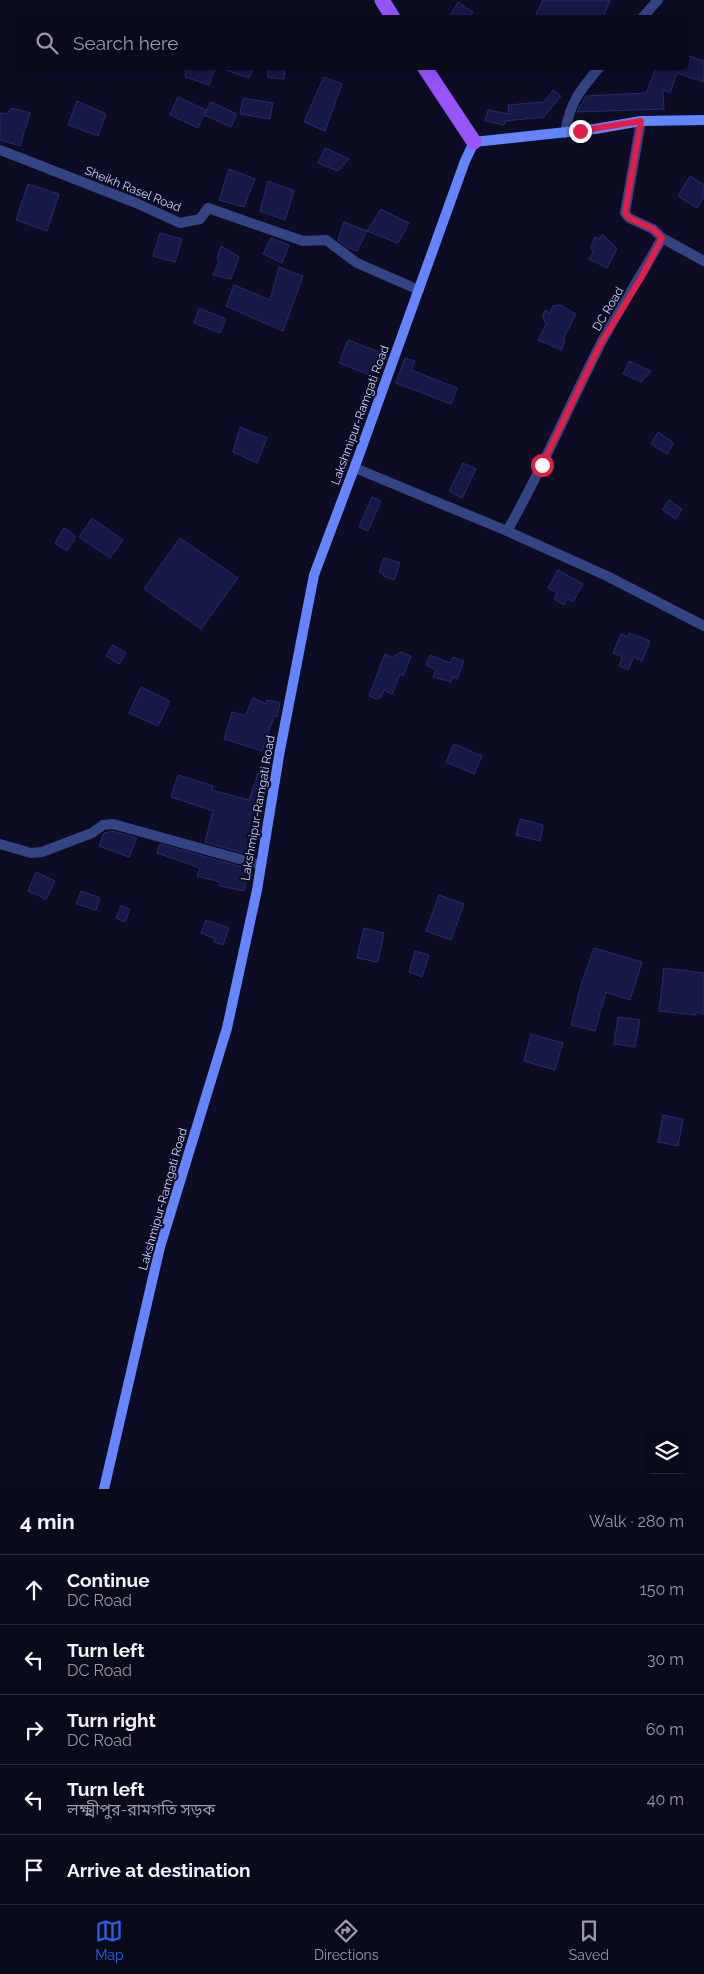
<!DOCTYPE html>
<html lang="en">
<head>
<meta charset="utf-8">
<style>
	:root { --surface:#090a1a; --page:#171827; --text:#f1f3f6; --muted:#999aa2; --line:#292b39; --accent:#2563eb }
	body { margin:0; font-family:Raleway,"Noto Sans Bengali",sans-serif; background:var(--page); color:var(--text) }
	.controls { position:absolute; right:15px; bottom:15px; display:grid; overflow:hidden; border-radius:8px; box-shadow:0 5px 20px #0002 }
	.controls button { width:45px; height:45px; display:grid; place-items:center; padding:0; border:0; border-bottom:1px solid var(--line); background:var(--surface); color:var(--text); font:25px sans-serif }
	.stop { position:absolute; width:15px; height:15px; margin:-11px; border:4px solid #e11d48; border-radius:50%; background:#fff }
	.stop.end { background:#e11d48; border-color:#fff; box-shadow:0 1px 5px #0008 }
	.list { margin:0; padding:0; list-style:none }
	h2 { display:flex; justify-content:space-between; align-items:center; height:65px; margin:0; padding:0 20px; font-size:21px }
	h2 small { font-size:16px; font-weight:400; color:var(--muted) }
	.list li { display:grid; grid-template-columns:32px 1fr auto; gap:15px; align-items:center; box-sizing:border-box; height:70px; padding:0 20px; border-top:1px solid var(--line) }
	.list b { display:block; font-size:19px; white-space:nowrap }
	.list p { margin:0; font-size:16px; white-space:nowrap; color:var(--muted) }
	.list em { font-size:16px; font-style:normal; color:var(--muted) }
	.icon { flex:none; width:28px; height:28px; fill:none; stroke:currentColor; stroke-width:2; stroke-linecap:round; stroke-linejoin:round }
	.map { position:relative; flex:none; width:704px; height:1489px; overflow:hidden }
	.search { position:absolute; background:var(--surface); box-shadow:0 5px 20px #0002; left:15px; right:15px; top:15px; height:55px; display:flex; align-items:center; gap:12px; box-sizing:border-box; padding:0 18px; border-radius:8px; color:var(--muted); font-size:19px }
	.sheet { height:415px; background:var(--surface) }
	nav { display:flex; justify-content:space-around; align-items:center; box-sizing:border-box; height:70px; border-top:1px solid var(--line); background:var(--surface); font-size:14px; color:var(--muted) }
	nav a { display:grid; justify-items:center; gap:2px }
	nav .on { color:var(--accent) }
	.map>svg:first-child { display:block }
</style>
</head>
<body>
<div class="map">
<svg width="704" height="1489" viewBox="0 0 704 1489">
	<rect width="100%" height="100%" fill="#0c0d23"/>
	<g fill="#161845" stroke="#272a73">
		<polygon points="543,0 610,0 603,18 534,18"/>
		<polygon points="458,2 473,12 470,18 449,18"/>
		<polygon points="686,55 704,61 704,82 677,73 670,93 663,90 664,109 577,112 586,96 646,93 656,68 686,68"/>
		<polygon points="186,68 215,68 209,85 185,77"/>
		<polygon points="223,68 253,68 249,78 223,69"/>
		<polygon points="269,68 285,68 284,79 267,77"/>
		<polygon points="324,77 342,84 325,131 304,122"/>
		<polygon points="553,90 561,96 544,117 505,121 504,125 485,121 488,110 509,114 508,105 544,102"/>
		<polygon points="178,97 206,110 198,128 170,115"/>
		<polygon points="243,98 273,103 270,119 240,114"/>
		<polygon points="77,101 106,114 98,136 68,125"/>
		<polygon points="211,102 237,114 231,127 204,115"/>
		<polygon points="12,108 30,113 20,146 0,140 0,113 6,114"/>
		<polygon points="325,148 349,159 338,171 318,163"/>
		<polygon points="229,169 255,179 244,207 219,200"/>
		<polygon points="690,176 704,185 704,197 697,208 678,196"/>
		<polygon points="268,181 294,191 285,220 260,211"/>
		<polygon points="28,184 59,194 47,231 16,220"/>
		<polygon points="381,209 409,223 398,243 367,231"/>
		<polygon points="344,222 367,231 357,251 346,247 338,240"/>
		<polygon points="160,233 182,239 175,262 153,256"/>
		<polygon points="602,234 617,249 607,268 589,259 593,251 590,248 595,237 600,239"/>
		<polygon points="271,238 289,245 282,263 263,254"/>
		<polygon points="221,246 239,257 231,279 213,275 219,261 217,258"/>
		<polygon points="279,267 303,276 283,331 226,306 234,285 270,300"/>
		<polygon points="560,305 576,314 563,339 565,341 561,350 538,340 546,325 543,317 545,310 550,313 553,306"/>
		<polygon points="199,308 226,319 220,333 194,323"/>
		<polygon points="348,340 379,352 370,375 339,363"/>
		<polygon points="405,358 415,361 411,370 457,388 451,404 396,383"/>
		<polygon points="629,361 651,371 641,382 623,374"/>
		<polygon points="240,427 267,438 257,463 233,452"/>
		<polygon points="658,432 674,443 667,454 651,444"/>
		<polygon points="463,463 476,469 462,498 449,491"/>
		<polygon points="372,497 381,501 368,531 359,527"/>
		<polygon points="669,500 682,509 676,519 662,510"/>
		<polygon points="92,518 123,540 110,558 79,537"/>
		<polygon points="64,528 76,536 67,551 55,543"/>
		<polygon points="180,538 238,578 201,629 144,589"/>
		<polygon points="384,558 400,563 394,580 383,576 384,574 379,572"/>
		<polygon points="558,570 583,584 573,602 567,599 564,605 554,599 557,593 548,588"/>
		<polygon points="629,633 650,641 642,661 634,657 628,670 619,666 622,657 613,653 621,634 628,637"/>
		<polygon points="113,645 126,653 119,664 106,656"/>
		<polygon points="401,652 411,656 403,676 400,674 392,694 384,690 381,697 377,699 369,696 385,654 392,657"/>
		<polygon points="430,655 450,663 453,657 464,661 457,679 453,677 451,682 433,677 436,670 426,665"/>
		<polygon points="141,687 170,701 158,726 129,713"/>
		<polygon points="253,698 266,704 267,700 280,703 277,717 274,716 262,751 224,739 232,712 245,716"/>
		<polygon points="454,744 482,756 474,774 446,762"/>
		<polygon points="258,773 269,776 258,825 261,825 254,856 205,842 213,811 171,797 178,775 213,786 212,790 249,800"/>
		<polygon points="520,819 543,825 540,841 516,835"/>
		<polygon points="112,831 137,838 129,857 99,846 104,833"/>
		<polygon points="160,844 249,869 244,891 220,886 220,882 197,876 200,868 157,853"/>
		<polygon points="36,872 55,881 46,899 28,891"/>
		<polygon points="81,891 100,898 96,910 76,904"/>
		<polygon points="439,895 464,904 451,940 426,931"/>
		<polygon points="121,906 130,909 125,922 116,918"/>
		<polygon points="206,920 229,928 223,945 214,942 215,939 201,933"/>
		<polygon points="364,928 384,933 378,962 357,958"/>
		<polygon points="594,948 642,962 630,1000 606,992 595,1031 571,1025 581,985"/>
		<polygon points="415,951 429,955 422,977 409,972"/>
		<polygon points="664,968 704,973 704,1014 696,1012 696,1015 659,1011"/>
		<polygon points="618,1017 640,1020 635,1047 614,1044"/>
		<polygon points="531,1034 563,1043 555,1070 524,1061"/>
		<polygon points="663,1115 683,1119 678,1146 658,1142"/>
	</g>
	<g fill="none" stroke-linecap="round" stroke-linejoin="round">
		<g stroke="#334485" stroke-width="10">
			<polyline points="642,18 658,0"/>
			<path d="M565,133C570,102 580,90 599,68"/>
			<polyline points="0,150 136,203 180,223 200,219 208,208 303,241 326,240 357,263 419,290"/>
			<polyline points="662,238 704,261"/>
			<path d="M355,468L507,531C541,472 568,408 599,347C618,310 642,275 662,238L653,229L629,218L625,213L641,121"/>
			<polyline points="0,844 31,853 42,852 92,833 103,825 113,824 261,865"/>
		</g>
		<polyline stroke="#334485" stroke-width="10" points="507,531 607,576 704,626"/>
		<polyline stroke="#6485ff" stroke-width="10" points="104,1489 160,1247 227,1028 257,890 280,750 314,575 358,458 465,161 474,142 595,129 641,121 704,120"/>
		<g stroke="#9754ff" stroke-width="15">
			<polyline points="382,0 393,18"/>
			<polyline points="425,68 474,142"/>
		</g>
	</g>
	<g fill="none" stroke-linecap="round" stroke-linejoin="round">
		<polyline stroke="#e11d48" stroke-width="6" points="542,465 600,345 641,278 662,238 653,229 629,218 625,213 641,121 580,131"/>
	</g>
	<g text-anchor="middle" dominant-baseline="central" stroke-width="4.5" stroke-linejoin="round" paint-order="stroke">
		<g font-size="12" fill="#cdd4ff" stroke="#0c0d23">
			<text transform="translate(133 189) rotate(22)">Sheikh Rasel Road</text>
			<text transform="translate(608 309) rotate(-59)">DC Road</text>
			<text transform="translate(360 415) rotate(-70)">Lakshmipur-Ramgati Road</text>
			<text transform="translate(258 808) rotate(-80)">Lakshmipur-Ramgati Road</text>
			<text transform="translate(163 1199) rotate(-74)">Lakshmipur-Ramgati Road</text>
		</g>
	</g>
</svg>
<div class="controls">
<button><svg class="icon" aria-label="layers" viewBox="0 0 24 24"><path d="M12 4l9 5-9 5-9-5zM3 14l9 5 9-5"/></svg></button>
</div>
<div class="stop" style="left:542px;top:465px"></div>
<div class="stop end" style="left:580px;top:131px"></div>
<div class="search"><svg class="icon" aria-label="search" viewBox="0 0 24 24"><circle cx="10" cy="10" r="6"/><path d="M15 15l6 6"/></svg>Search here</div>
</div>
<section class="sheet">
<h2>4 min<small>Walk · 280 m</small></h2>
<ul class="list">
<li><svg class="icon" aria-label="ahead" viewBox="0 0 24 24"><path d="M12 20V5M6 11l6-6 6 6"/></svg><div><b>Continue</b><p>DC Road</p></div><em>150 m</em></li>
<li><svg class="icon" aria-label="left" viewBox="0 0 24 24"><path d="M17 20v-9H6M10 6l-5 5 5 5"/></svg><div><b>Turn left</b><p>DC Road</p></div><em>30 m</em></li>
<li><svg class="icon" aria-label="right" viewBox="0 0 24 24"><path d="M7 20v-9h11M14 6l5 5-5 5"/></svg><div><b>Turn right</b><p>DC Road</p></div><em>60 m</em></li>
<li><svg class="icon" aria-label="left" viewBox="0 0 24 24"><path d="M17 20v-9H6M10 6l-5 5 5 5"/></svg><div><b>Turn left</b><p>লক্ষ্মীপুর-রামগতি সড়ক</p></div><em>40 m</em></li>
<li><svg class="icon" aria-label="arrive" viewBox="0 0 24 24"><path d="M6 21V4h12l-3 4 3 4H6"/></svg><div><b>Arrive at destination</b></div></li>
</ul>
</section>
<nav>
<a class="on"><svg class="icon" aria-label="map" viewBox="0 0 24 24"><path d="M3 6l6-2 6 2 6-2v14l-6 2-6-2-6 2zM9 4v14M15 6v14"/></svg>Map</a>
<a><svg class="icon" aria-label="directions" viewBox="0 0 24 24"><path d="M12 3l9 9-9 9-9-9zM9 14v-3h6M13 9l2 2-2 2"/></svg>Directions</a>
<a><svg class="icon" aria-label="saved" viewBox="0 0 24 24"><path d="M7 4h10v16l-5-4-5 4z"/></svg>Saved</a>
</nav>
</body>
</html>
